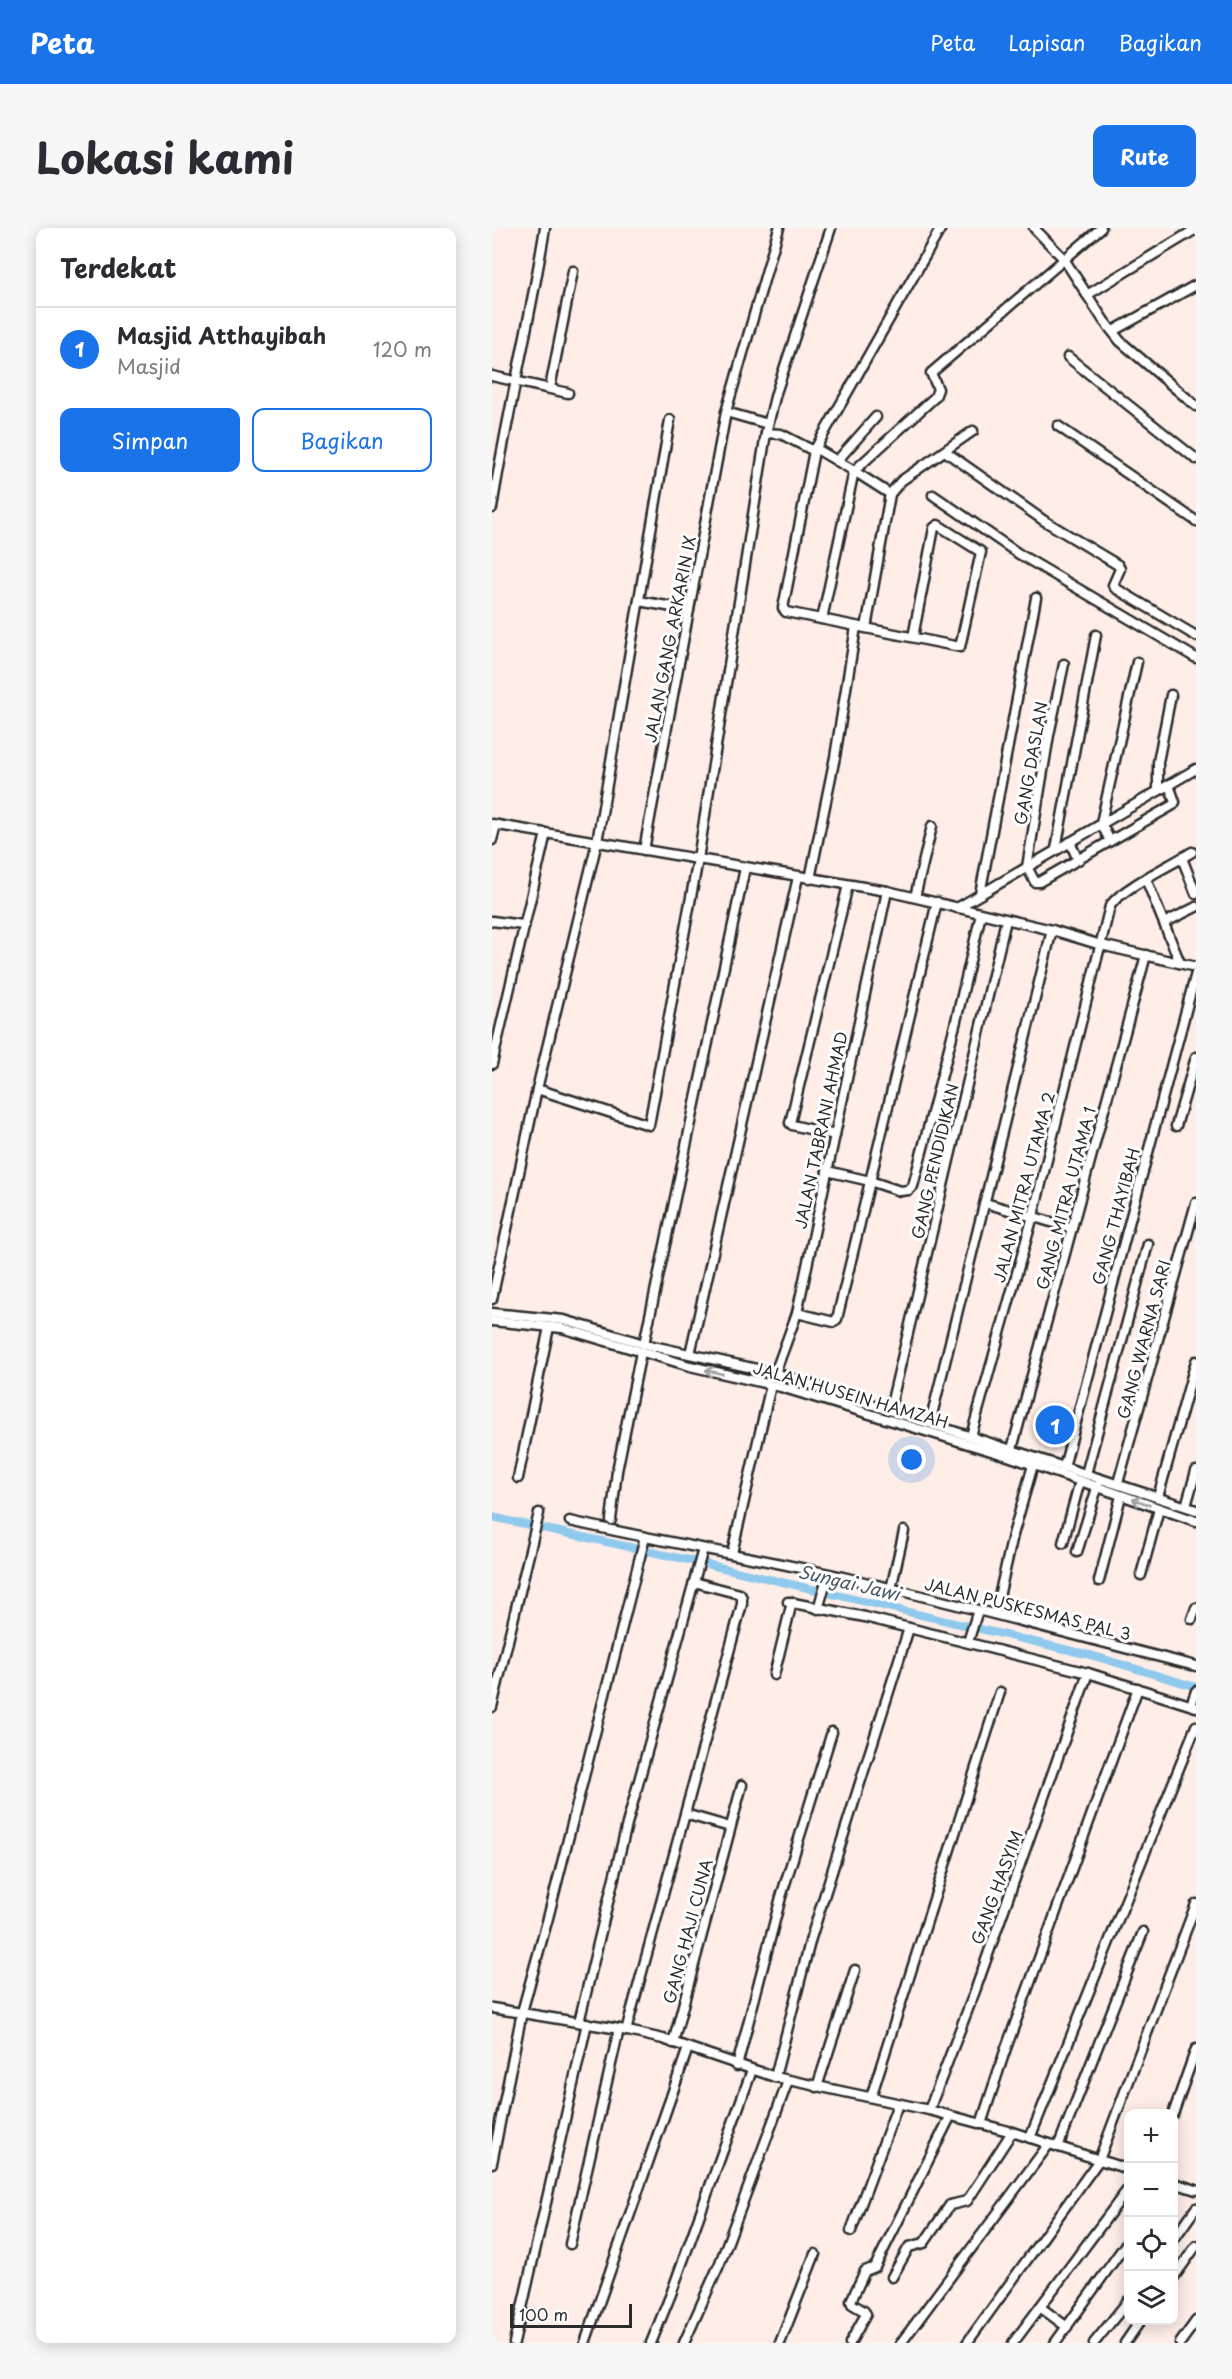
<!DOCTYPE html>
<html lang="id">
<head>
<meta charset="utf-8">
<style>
	:root { --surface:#fff; --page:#f7f7f7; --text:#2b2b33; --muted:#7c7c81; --line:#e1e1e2; --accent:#1a73e8 }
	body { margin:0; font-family:"Playpen Sans",sans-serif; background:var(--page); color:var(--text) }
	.controls { position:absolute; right:18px; bottom:18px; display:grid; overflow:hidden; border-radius:12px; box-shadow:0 3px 15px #0003 }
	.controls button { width:54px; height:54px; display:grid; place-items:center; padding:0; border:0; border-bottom:2px solid var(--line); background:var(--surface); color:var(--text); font:30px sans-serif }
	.scale { position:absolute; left:18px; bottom:15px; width:122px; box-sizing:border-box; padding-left:6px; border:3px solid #2b2b2b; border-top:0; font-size:16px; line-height:21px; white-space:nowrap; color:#2b2b2b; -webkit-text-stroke:4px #fff; paint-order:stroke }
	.you { position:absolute; left:420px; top:1232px; width:21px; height:21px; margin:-15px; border:4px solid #fff; border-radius:50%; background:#1a73e8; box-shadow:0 0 0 9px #1a73e833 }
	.badge { display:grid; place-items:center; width:39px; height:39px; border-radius:50%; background:var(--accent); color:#fff; font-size:20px; font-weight:700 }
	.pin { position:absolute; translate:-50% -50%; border:3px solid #fff; box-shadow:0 2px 6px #0006 }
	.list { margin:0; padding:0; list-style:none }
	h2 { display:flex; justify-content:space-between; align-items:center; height:78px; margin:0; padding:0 24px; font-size:26px }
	h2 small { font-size:20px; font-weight:400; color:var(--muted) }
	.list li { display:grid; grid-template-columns:39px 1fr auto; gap:18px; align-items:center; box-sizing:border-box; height:84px; padding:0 24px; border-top:2px solid var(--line) }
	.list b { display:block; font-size:22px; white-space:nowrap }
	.list p { margin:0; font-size:20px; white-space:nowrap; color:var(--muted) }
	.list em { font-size:20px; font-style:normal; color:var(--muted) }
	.actions { display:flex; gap:12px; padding:18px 24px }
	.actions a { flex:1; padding:14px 0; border:2px solid var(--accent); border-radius:12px; text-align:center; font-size:21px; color:var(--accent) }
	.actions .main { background:var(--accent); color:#fff }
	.icon { flex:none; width:33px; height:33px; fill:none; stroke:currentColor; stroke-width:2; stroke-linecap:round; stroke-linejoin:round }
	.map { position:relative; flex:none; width:704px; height:2115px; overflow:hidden; border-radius:12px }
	header { display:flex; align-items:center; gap:36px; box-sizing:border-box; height:84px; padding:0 30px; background:var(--accent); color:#fff }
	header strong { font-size:28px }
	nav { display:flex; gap:33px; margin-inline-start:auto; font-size:21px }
	.intro { display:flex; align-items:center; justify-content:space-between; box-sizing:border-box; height:144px; padding:0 36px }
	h1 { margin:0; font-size:42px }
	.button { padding:15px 27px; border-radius:12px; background:var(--accent); color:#fff; font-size:21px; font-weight:700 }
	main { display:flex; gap:36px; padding:0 36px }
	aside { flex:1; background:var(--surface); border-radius:12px; box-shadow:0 3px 15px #0003 }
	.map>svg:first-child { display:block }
</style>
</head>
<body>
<header>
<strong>Peta</strong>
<nav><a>Peta</a><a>Lapisan</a><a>Bagikan</a></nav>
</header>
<div class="intro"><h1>Lokasi kami</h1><a class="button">Rute</a></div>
<main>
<aside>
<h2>Terdekat<small></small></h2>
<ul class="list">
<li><span class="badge">1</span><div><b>Masjid Atthayibah</b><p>Masjid</p></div><em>120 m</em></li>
</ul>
<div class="actions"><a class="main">Simpan</a><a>Bagikan</a></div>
</aside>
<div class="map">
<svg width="704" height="2115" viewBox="0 0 704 2115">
	<rect width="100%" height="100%" fill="#feeee7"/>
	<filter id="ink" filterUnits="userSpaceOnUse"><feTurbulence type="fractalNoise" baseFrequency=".0167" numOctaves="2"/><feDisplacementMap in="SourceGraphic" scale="12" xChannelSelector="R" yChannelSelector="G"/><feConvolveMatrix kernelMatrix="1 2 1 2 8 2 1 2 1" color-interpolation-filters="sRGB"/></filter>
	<g filter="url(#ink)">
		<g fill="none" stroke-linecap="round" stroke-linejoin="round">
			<polyline stroke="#8fc9ee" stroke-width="8" points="0,1289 210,1335 602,1428 704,1459"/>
			<defs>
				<g id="minor">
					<polyline points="542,0 572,31 612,93 628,113 704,178"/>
					<polyline points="595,67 704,1"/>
					<polyline points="621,103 704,57"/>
					<polyline points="576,129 704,231"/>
					<polyline points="0,148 76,165"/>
					<polyline points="58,160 81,43"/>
					<polyline points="234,184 276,196"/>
					<polyline points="566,198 704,293"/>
					<polyline points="274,205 289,206 322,223"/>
					<polyline points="323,220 362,243 443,169 446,161 439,145 609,0"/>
					<polyline points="454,224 551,292 626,337 628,341 621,357 623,360 704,408"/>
					<polyline points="345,233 384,189"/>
					<polyline points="441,267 527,326 704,430"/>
					<path d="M0,280C15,186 38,94 53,0"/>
					<polyline points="147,373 197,382"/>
					<polyline points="330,391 362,243 398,266"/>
					<polyline points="374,400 398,266 409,253 481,203"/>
					<polyline points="421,409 442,300 446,297 489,324 468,419 294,384 291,380 322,223 449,0"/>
					<polyline points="572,436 557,507 535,639 543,654 547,654 681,577 683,574 677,557"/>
					<polyline points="666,563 666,534 679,467"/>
					<polyline points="0,596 395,663 560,702 609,717 704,739"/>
					<polyline points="0,612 4,597"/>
					<polyline points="618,613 609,595 645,434"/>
					<polyline points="578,614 586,632"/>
					<polyline points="564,621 604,407"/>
					<polyline points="152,622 234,184 287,0"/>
					<polyline points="690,630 704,666"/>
					<polyline points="318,651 343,529 364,399"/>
					<polyline points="654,651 688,735"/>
					<polyline points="488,666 544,370"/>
					<polyline points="423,669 440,598"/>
					<polyline points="465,680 704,541"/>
					<polyline points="0,693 31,697"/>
					<polyline points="672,695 704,679"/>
					<polyline points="0,836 54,605"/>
					<polyline points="45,861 157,897 206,631 274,205 284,165 339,0"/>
					<polyline points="684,898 704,829"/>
					<polyline points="343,907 300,897 298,895 356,657"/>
					<polyline points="335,943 378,953 408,963 417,962 421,958 464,793 489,686"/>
					<polyline points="493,975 580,1000"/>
					<polyline points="0,1071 45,861 105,614 178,192"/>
					<polyline points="0,1085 72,1092 152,1116 283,1145 704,1282"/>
					<polyline points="305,1085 342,1094 345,1091 445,674"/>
					<polyline points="0,1093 70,1100 198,1138 289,1159 519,1229 704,1293"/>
					<polyline points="152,1116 253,640"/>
					<polyline points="198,1126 306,649"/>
					<polyline points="283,1145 305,1085 395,663"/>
					<polyline points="398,1181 514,692"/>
					<polyline points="438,1195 560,702"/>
					<path d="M479,1208L541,988L618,678C630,660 679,637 700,624"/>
					<polyline points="520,1221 654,727"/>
					<polyline points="572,1239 704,745"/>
					<polyline points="594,1246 656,1016"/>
					<polyline points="26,1250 57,1099"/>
					<polyline points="626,1255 704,975"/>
					<polyline points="666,1269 704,1133"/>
					<polyline points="694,1278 704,1243"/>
					<polyline points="119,1292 125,1243 149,1124"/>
					<path d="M78,1293C170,1314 263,1329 355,1350C472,1377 588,1409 704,1438"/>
					<polyline points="571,1315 588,1253"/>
					<polyline points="585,1324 606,1257"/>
					<polyline points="240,1325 279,1157"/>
					<polyline points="649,1347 667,1281"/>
					<polyline points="607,1353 629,1268"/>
					<polyline points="399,1361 412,1303"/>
					<polyline points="296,1374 373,1389 417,1400"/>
					<polyline points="326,1381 336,1347"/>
					<polyline points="503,1386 521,1307 541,1237"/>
					<polyline points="700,1391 704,1380"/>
					<polyline points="476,1414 486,1382"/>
					<polyline points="282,1447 300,1374"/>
					<polyline points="699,1477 704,1463"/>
					<polyline points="0,1479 47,1285"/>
					<polyline points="193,1586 238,1599"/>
					<polyline points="0,1780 127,1801 171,1811 283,1849 437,1882 520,1904 636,1941"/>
					<polyline points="87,1794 135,1596 211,1321"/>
					<polyline points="134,1803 250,1376 250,1370 248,1366 202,1354"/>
					<polyline points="181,1815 250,1557"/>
					<polyline points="245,1838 289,1669 340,1504"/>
					<polyline points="283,1849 319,1710 417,1400 596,1445 704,1479"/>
					<polyline points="325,1859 363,1742"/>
					<polyline points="379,1869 508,1464"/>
					<polyline points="437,1882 483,1763 596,1445"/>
					<polyline points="681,1886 704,1821"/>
					<polyline points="489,1896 513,1823 646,1460"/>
					<polyline points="538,1910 704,1498"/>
					<polyline points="566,1919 651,1704"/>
					<polyline points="0,1935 30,1784 56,1690 153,1309"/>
					<polyline points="682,1955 704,1962"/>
					<polyline points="359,2003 406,1876"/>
					<polyline points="682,2011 704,1980"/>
					<polyline points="78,2016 127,1801"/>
					<polyline points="400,2049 417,2019 432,2015 458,1977 475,1973 520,1904"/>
					<polyline points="682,2049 704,2018"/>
					<polyline points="548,2079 636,1961"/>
					<polyline points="22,2115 95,1795"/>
					<polyline points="93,2115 196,1820"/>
					<polyline points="159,2115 179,2066 260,1842"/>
					<polyline points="192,2115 228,2035 296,1853"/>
					<polyline points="288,2115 323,2026"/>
					<polyline points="358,2115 374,2086 372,2083 360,2076 359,2073 373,2043 383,2039 458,1889"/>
					<polyline points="409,2115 557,1916"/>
					<polyline points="475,2115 607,1932 704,1676"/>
					<polyline points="521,2115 548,2079 575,2099"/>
					<polyline points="563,2115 636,2013"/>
					<polyline points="602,2115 636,2073"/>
					<polyline points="633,2115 649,2092"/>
					<polyline points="688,2115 704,2093"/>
				</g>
			</defs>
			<use href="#minor" stroke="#2b2b2b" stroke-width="13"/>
			<use href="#minor" stroke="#fff" stroke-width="8"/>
		</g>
		<defs><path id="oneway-shaft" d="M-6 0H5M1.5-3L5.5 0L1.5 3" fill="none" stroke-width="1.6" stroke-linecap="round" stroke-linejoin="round" transform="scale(1.5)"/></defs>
		<g stroke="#a0a0a0">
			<use href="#oneway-shaft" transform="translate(222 1144) rotate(-167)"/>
			<use href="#oneway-shaft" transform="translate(649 1274) rotate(-161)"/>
		</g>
	</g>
	<g text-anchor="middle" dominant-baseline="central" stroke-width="6" stroke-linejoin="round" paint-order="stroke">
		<g font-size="16" fill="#2b2b2b" stroke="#fff">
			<text transform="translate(177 411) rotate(-79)">JALAN GANG ARKARIN IX</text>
			<text transform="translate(538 535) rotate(-80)">GANG DASLAN</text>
			<text transform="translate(328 902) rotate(-78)">JALAN TABRANI AHMAD</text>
			<text transform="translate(442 933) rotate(-77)">GANG PENDIDIKAN</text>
			<text transform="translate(531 959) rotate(-75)">JALAN MITRA UTAMA 2</text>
			<text transform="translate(573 970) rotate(-75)">GANG MITRA UTAMA 1</text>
			<text transform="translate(623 988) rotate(-75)">GANG THAYIBAH</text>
			<text transform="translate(651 1111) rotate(-75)">GANG WARNA SARI</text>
			<text transform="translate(359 1166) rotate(16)">JALAN HUSEIN HAMZAH</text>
			<text transform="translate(536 1380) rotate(14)">JALAN PUSKESMAS PAL 3</text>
			<text transform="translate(504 1659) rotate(-70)">GANG HASYIM</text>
			<text transform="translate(195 1703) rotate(-75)">GANG HAJI CUNA</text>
		</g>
		<g font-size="18" font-style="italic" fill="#495a66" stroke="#fff">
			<text transform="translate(357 1354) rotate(13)">Sungai Jawi</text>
		</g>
	</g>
</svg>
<div class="controls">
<button>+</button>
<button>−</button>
<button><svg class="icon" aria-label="locate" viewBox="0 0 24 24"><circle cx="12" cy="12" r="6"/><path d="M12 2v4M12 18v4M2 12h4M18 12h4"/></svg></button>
<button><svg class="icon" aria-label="layers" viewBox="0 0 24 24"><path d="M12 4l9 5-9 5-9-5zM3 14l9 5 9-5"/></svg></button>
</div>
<div class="scale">100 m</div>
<div class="you"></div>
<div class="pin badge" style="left:563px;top:1197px">1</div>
</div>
</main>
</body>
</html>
